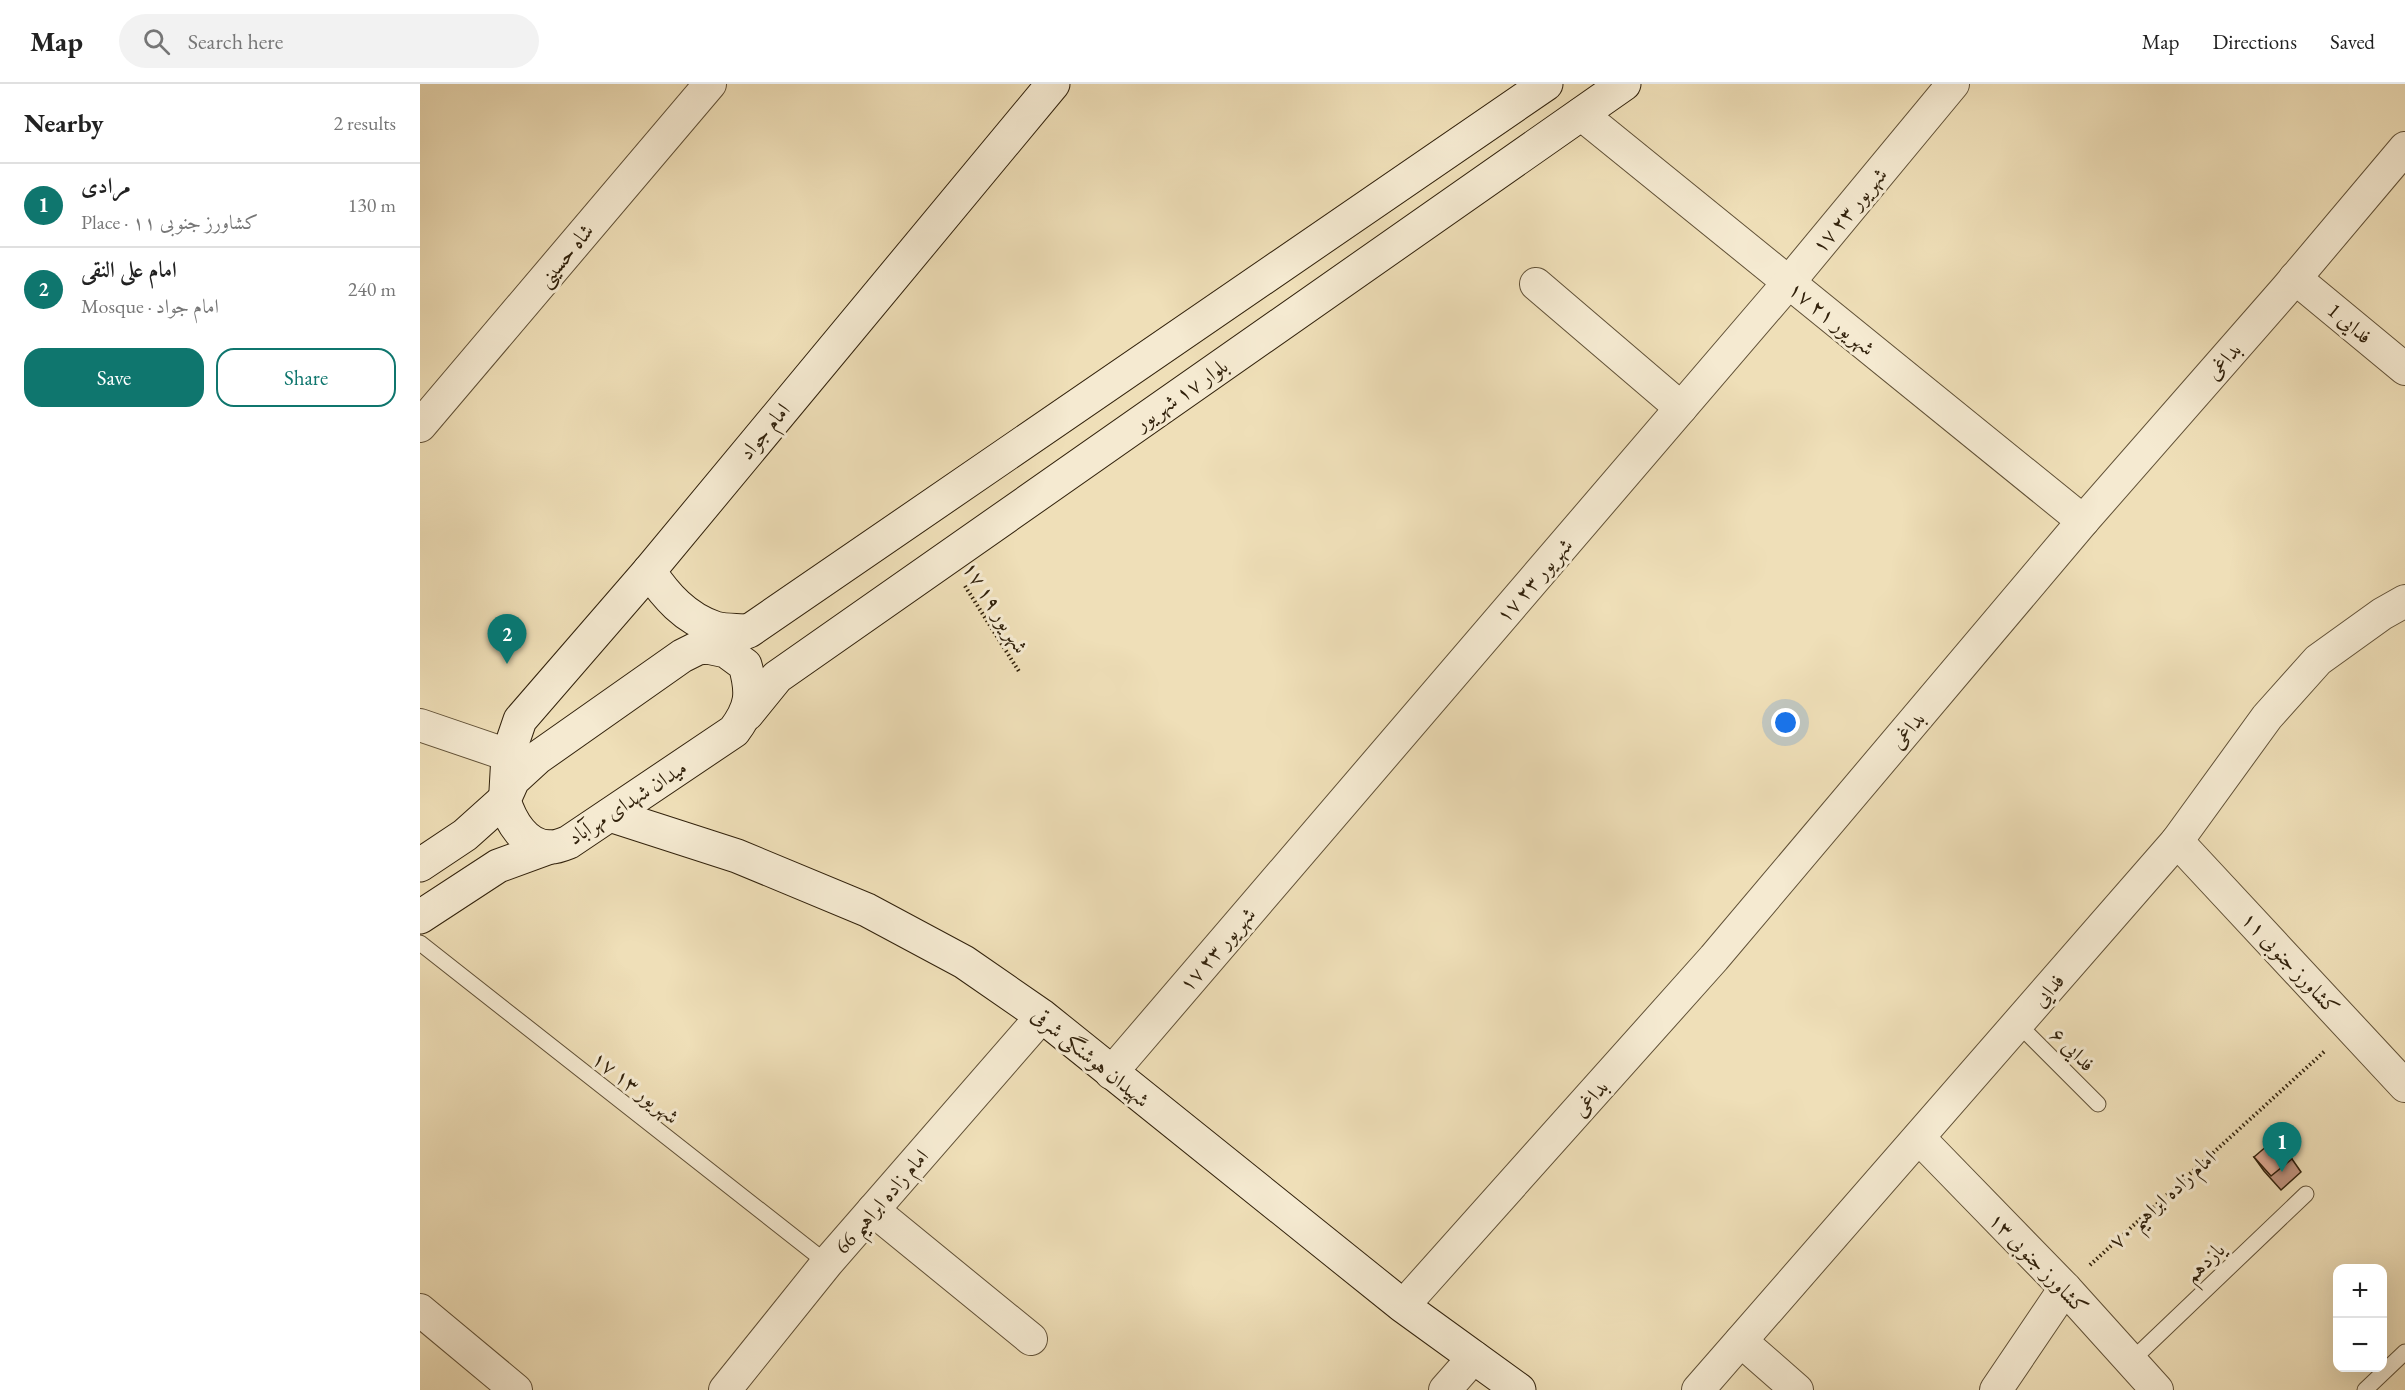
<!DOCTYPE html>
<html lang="en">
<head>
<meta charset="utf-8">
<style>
	:root { --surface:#fff; --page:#f2f2f2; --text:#222; --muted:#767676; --line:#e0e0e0; --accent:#0f766e }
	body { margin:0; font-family:"EB Garamond",Amiri,serif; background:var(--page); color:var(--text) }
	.controls { position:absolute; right:18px; bottom:18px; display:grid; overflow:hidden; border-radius:12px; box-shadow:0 6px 24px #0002 }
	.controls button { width:54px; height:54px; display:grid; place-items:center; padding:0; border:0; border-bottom:2px solid var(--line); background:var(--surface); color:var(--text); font:30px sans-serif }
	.you { position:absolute; left:1366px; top:639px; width:21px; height:21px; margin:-15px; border:4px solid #fff; border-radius:50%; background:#1a73e8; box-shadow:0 0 0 9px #1a73e833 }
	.badge { display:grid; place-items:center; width:39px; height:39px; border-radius:50%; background:var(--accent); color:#fff; font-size:20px; font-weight:700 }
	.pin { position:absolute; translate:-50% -50px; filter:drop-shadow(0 2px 3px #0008) }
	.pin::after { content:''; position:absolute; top:32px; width:21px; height:18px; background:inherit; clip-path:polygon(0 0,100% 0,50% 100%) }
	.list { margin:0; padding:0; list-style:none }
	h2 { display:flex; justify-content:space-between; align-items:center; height:78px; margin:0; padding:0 24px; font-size:26px }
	h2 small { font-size:20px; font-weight:400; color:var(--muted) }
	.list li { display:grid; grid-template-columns:39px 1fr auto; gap:18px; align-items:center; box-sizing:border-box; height:84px; padding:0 24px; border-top:2px solid var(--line) }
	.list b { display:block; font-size:22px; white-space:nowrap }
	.list p { margin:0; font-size:20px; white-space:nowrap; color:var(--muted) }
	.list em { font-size:20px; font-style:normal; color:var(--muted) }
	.actions { display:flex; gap:12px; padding:18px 24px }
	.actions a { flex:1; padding:14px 0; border:2px solid var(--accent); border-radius:18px; text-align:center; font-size:21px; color:var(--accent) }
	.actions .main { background:var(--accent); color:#fff }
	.icon { flex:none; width:33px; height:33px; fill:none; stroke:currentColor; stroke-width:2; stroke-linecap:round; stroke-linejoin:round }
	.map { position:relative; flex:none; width:1985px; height:1306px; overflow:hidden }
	header { display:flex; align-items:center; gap:36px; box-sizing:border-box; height:84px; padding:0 30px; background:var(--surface); border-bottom:2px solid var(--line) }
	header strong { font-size:28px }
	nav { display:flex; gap:33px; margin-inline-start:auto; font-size:21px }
	.search { width:420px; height:54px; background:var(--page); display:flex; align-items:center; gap:15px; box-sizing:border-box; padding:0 21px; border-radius:33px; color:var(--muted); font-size:22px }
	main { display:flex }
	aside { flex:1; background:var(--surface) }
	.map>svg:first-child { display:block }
</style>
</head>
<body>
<header>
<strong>Map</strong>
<div class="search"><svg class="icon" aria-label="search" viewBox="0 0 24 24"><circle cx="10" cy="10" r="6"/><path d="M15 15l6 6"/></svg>Search here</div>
<nav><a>Map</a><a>Directions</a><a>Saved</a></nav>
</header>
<main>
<aside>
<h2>Nearby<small>2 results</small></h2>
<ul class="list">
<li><span class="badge">1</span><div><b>مرادی</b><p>Place · کشاورز جنوبی ۱۱</p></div><em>130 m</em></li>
<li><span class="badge">2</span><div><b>امام علی النقی</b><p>Mosque · امام جواد</p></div><em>240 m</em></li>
</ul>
<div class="actions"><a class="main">Save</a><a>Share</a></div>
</aside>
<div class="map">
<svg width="1985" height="1306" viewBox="0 0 1985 1306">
	<rect width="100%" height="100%" fill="#efdfb8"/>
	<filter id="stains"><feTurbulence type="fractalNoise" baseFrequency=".00333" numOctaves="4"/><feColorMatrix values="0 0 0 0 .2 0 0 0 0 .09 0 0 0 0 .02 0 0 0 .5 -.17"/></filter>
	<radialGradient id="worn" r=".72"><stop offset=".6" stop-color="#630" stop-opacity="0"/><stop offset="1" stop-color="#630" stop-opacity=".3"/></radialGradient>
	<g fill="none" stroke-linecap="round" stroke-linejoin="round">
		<defs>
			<g id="lane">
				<polyline points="0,859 407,1179"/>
				<polyline points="1598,940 1678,1020"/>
				<polyline points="1711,1277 1886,1110"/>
				<polyline points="1945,1306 1985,1268"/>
			</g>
			<g id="street">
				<polyline points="1161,30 1663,437"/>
				<polyline points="1875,194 1985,285"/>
				<polyline points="1116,200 1261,324"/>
				<polyline points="0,342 290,0"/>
				<polyline points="0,641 88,671"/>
				<polyline points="1757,757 1985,1002"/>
				<polyline points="691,989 1369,198 1533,0"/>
				<polyline points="1499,1054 1645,1204 1737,1306"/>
				<polyline points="453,1126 611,1255"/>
				<polyline points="983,1222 1294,874 1663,437 1867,204 1985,64"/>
				<polyline points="0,1226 96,1306"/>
				<polyline points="1321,1257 1377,1306"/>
				<polyline points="305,1306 407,1179 622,932"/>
				<polyline points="1025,1306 1054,1273"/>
				<polyline points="1278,1306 1757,757 1847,633 1898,576 1962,530 1985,517"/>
				<polyline points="1576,1306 1645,1204"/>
			</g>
			<g id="secondary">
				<path d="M229,487C246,512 265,534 295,544C304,547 317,546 327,547"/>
				<polyline points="287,563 329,547 1126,0"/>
				<path d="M287,563L306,567L325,581C333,609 332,623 314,647L149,758C144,760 137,763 131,763C105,764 90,736 84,716L93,696L117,674L262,572L278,564Z"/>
				<polyline points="327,630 357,593 1204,0"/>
				<polyline points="86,707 88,671 100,636 229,487 633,0"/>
				<polyline points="190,731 317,772 447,826 544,878 622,932 983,1222 1099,1306"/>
				<polyline points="0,781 45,751 84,716"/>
				<polyline points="0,833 78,782 130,763"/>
			</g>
		</defs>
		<use href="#lane" stroke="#615137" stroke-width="17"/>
		<use href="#street" stroke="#615137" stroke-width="34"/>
		<use href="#secondary" stroke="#32220c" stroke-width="35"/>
		<g stroke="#32220c" stroke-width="4" stroke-dasharray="1.5 3" stroke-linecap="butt">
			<polyline points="545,502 600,589"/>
			<polyline points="1670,1181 1906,966"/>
		</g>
		<use href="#lane" stroke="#f5ead1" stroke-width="15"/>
		<use href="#street" stroke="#f5ead1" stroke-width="32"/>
		<use href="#secondary" stroke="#f5ead1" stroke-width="33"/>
	</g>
	<polygon fill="#c0937f" stroke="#32220c" stroke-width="1.5" points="1834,1073 1872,1075 1881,1088 1861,1106 1844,1087"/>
	<polygon fill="#dfab94" stroke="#32220c" stroke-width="1.5" points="1855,1055 1872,1075 1851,1092 1834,1073"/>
	<g text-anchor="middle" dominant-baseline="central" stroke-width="6" stroke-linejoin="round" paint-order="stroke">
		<g font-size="21" fill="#32220c" stroke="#f5ead1">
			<text transform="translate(1429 126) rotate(-50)">۱۷ شهریور ۲۳</text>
			<text transform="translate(145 171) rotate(-50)">شاه حسینی</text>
			<text transform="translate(1412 234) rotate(39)">۱۷ شهریور ۲۱</text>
			<text transform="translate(1930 239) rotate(40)">فدایی 1</text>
			<text transform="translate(1803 277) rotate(-49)">بداغی</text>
			<text transform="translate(761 310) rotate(-35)">بلوار ۱۷ شهریور</text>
			<text transform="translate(344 347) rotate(-50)">امام جواد</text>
			<text transform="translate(1114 496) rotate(-49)">۱۷ شهریور ۲۳</text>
			<text transform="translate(576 523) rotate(58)">۱۷ شهریور ۱۹</text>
			<text transform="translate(1487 646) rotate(-50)">بداغی</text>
			<text transform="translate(207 718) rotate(-33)">میدان شهدای مهرآباد</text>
			<text transform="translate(797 865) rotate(-49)">۱۷ شهریور ۲۳</text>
			<text transform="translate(1871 879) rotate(47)">کشاورز جنوبی ۱۱</text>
			<text transform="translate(1628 906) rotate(-49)">فدایی</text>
			<text transform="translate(1653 965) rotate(45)">فدایی ۶</text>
			<text transform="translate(671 973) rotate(39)">شهیدان هوشنگی شرقی</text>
			<text transform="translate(216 1003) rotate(38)">۱۷ شهریور ۱۳</text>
			<text transform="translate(1170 1014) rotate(-48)">بداغی</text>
			<text transform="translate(1742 1115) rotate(-42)">امام زاده ابراهیم ۷۰</text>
			<text transform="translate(461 1117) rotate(-49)">امام زاده ابراهیم 66</text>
			<text transform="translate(1784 1178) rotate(-44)">یازدهم</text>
			<text transform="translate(1619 1179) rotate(46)">کشاورز جنوبی ۱۳</text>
		</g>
	</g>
	<rect width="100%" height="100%" filter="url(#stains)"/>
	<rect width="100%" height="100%" fill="url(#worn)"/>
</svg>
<div class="controls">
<button>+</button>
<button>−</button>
</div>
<div class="you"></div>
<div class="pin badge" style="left:1862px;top:1088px">1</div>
<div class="pin badge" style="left:87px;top:580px">2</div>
</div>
</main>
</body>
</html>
